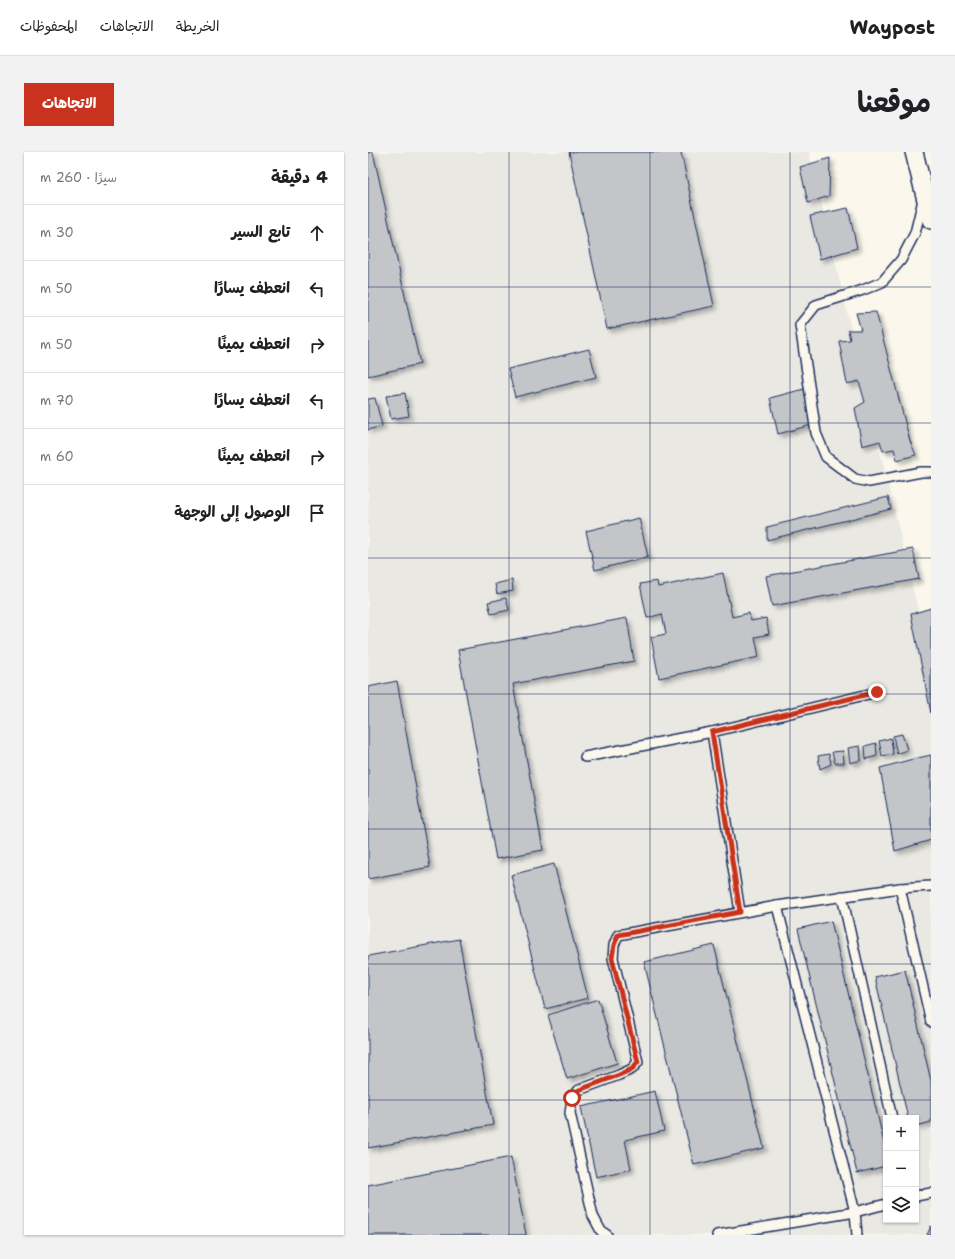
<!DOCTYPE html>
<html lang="ar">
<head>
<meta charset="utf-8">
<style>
	:root { --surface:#fff; --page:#f2f2f2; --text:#202124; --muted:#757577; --line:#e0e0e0; --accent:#c8321e }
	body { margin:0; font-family:"Shantell Sans","Playpen Sans Arabic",sans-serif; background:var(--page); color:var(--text); direction:rtl }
	.controls { position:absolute; right:12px; bottom:12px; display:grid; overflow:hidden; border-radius:0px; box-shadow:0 1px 3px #0004 }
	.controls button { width:36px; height:36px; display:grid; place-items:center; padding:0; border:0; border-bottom:1px solid var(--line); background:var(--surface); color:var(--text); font:20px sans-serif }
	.stop { position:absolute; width:12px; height:12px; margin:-9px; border:3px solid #c8321e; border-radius:50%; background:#fff }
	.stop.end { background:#c8321e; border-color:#fff; box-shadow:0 1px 4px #0008 }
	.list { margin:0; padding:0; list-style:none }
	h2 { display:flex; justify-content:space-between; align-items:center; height:52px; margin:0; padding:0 16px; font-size:17px }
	h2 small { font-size:13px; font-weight:400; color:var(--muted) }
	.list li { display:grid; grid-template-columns:26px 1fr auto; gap:12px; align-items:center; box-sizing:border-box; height:56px; padding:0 16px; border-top:1px solid var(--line) }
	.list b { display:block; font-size:15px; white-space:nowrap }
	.list em { font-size:13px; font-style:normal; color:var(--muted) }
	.icon { flex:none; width:22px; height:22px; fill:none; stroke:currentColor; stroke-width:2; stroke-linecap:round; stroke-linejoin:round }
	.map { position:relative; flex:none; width:563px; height:1083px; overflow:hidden; direction:ltr; border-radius:0px }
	header { display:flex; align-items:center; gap:24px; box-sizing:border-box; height:56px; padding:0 20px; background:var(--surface); border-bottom:1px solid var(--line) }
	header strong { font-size:19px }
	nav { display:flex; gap:22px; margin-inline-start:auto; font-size:14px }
	.intro { display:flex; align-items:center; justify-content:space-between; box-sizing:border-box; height:96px; padding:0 24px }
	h1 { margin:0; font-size:28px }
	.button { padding:10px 18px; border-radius:0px; background:var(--accent); color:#fff; font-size:14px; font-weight:700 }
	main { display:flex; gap:24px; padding:0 24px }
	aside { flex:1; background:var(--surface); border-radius:0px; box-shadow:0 1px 3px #0004 }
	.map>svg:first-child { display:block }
</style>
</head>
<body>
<header>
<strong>Waypost</strong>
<nav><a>الخريطة</a><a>الاتجاهات</a><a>المحفوظات</a></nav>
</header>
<div class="intro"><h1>موقعنا</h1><a class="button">الاتجاهات</a></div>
<main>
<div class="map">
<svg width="563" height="1083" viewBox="0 0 563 1083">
	<defs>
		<filter id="shadow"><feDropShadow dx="3.5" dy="3.5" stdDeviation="2" flood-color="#0004"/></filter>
	</defs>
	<rect width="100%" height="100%" fill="#fbf7ec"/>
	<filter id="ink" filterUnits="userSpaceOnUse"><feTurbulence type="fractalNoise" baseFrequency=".025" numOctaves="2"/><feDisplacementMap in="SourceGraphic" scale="8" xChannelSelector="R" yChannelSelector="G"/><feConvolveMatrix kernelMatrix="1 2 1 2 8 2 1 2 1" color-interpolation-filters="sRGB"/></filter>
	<g filter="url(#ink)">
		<path fill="#eae8e2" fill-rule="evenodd" d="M0,0H441L563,513V1083H0ZM518,966H548V1068H518Z"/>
		<g fill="#c3c5c9" stroke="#1b2f5e" filter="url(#shadow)">
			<polygon points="0,0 5,0 52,212 0,224"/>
			<polygon points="201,0 313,0 346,154 239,177"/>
			<polygon points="462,6 461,44 440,51 432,15"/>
			<polygon points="480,56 489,96 452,107 442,64"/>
			<polygon points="508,160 542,289 548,303 529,308 526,297 515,299 512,289 494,294 487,256 497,250 491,229 479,232 471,189 482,188 480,178 493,178 488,161"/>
			<polygon points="221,197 228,225 147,245 140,217"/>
			<polygon points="436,237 443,273 410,282 402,246"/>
			<polygon points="37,241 41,264 23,267 18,244"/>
			<polygon points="7,246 14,274 0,278 0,247"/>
			<polygon points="520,345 523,357 399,388 399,375"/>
			<polygon points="271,366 280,405 227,418 218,379"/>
			<polygon points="545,397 551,427 404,454 398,424"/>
			<polygon points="355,421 364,465 381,461 383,469 398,466 401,482 387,485 391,505 291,526 283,485 298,482 294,462 279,466 272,432 289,429 290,435"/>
			<polygon points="144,428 145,439 129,442 127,432"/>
			<polygon points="138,446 141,458 123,462 120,450"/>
			<polygon points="563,456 563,561 543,462"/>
			<polygon points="259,466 266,509 145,532 175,698 128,707 90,498"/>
			<polygon points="29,529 62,715 0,727 0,535"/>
			<polygon points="534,582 539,598 529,602 525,584"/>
			<polygon points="523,586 525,602 514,604 511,589"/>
			<polygon points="508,591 509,604 498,607 497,594"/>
			<polygon points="492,594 493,608 482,611 480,596"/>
			<polygon points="475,599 476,611 467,611 464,600"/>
			<polygon points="461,602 463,612 452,617 450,604"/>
			<polygon points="563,603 563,688 527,699 512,616 541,608"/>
			<polygon points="186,712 220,846 177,857 143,723"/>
			<polygon points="463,769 518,999 518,1014 489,1021 430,777"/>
			<polygon points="91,787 125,973 0,996 0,804"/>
			<polygon points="346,793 396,996 326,1013 276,810"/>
			<polygon points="537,818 563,929 563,970 548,974 548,966 540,966 507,825"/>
			<polygon points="230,847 249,911 199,927 180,863"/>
			<polygon points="287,939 296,979 257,988 263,1017 228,1025 213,955"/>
			<polygon points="143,1005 158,1083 0,1083 0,1033"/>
			<polygon points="563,1074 563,1083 559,1083"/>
		</g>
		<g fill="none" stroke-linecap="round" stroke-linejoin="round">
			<defs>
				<g id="lane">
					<polyline points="555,48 547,81 533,108 514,130 495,138 448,153 432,173 448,281 458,305 487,327 501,330 553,320 563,320"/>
					<polyline points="217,605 344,580"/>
					<polyline points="532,736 563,870"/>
					<polyline points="474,744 524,966"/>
					<polyline points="409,754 487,1060 489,1083"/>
					<polyline points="372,760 344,580 509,540"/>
					<polyline points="548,1044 563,1041"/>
					<polyline points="239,1083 233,1079 225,1064 202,961 204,946 211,938 251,923 264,917 270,910 245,806 246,793 250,783 409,754 532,736 563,734"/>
					<polyline points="349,1083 487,1060 518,1052"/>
				</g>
				<polyline id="street" points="546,0 563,68"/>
			</defs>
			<use href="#lane" stroke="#1b2f5e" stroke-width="12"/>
			<use href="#street" stroke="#1b2f5e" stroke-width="20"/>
			<use href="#lane" stroke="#fbf7ec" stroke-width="9"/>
			<use href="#street" stroke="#fbf7ec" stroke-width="17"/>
		</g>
	</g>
	<g fill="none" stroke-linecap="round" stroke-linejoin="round" filter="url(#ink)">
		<polyline stroke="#c8321e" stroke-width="5" points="204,946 211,938 251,923 264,917 270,910 244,806 246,793 250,783 372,760 344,580 509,540"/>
	</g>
	<path fill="none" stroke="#1b2f5e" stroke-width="1" stroke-opacity="0.55" d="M141,0V1083M282,0V1083M422,0V1083M0,135H563M0,271H563M0,406H563M0,542H563M0,677H563M0,812H563M0,948H563"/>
</svg>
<div class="controls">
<button>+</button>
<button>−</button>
<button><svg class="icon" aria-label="layers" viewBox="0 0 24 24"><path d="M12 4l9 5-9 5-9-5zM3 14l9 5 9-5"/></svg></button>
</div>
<div class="stop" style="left:204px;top:946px"></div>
<div class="stop end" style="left:509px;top:540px"></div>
</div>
<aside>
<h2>4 دقيقة<small>سيرًا · 260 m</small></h2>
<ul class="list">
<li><svg class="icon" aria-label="ahead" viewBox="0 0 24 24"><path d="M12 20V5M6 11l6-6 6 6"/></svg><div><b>تابع السير</b></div><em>30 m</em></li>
<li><svg class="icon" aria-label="left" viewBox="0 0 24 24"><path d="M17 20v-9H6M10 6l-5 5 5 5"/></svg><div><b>انعطف يسارًا</b></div><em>50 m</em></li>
<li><svg class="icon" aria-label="right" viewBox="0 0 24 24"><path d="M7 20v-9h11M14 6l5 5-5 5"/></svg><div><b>انعطف يمينًا</b></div><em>50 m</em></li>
<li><svg class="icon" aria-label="left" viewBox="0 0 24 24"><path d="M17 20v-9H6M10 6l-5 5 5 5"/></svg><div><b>انعطف يسارًا</b></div><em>70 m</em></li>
<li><svg class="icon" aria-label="right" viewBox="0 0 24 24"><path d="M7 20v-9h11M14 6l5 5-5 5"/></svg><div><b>انعطف يمينًا</b></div><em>60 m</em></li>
<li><svg class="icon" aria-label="arrive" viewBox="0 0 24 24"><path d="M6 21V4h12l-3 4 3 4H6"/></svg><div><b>الوصول إلى الوجهة</b></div></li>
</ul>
</aside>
</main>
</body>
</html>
